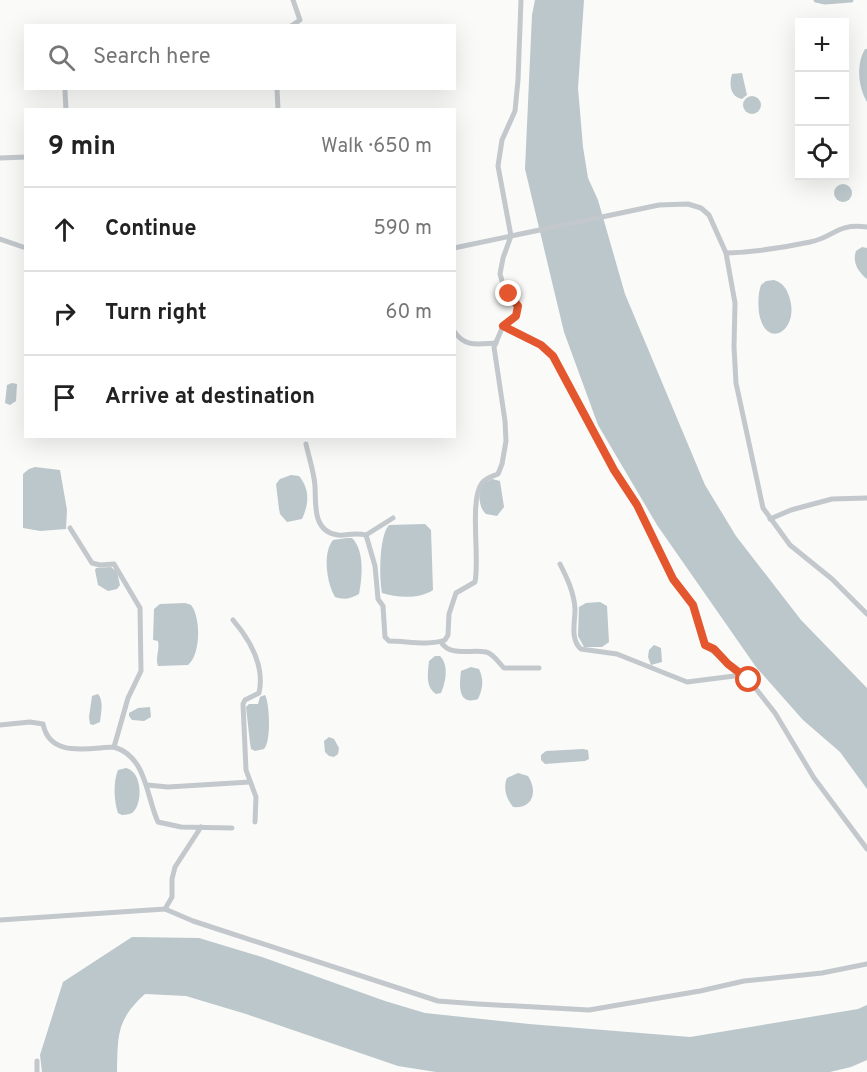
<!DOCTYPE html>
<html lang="en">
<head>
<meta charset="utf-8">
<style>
	:root { --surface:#fff; --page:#f2f2f2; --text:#222; --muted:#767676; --line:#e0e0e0 }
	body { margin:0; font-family:Overpass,sans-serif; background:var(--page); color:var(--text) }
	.controls { position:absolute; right:18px; top:18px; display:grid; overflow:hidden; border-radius:0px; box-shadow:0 6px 24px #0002 }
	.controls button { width:54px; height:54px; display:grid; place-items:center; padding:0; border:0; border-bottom:2px solid var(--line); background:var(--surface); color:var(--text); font:30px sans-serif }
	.stop { position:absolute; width:18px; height:18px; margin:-14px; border:4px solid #e4572e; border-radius:50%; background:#fff }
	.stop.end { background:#e4572e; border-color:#fff; box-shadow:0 2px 6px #0008 }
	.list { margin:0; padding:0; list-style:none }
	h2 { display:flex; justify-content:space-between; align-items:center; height:78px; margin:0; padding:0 24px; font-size:26px }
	h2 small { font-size:20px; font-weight:400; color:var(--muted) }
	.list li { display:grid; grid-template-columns:39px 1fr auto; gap:18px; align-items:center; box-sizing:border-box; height:84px; padding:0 24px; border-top:2px solid var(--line) }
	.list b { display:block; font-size:22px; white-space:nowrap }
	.list em { font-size:20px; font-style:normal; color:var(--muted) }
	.icon { flex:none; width:33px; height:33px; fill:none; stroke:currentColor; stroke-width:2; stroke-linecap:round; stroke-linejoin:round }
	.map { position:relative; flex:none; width:867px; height:1072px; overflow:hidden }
	.search { position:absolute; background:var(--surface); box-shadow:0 6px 24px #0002; left:24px; top:24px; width:432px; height:66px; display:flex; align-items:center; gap:15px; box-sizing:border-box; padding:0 21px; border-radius:0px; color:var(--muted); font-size:22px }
	.panel { position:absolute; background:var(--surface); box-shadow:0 6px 24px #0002; left:24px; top:108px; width:432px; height:330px; border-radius:0px }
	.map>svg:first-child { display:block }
</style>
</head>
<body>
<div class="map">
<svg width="867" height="1072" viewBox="0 0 867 1072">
	<rect width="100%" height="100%" fill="#fafaf8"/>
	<g fill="#bbc7cb">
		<polygon points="535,0 584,0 578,88 583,147 588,178 598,200 625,294 705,485 736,536 801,620 867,688 867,789 840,752 803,720 756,667 657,525 598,425 564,332 525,169 532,15"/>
		<path d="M865,49H867V102C858,87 856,64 865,49Z"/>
		<path d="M742,73L747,95L742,99C730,97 729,84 732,74Z"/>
		<circle cx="752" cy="105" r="9"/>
		<circle cx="843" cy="193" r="9"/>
		<path d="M862,247L867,248V279C858,272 852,262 856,251Z"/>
		<path d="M774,280C783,283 786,288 789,296C801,330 766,352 759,313C758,303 758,294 761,285L766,281Z"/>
		<polygon points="12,383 17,384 16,401 10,405 5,403 7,385"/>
		<polygon points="35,467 60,470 67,510 66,529 40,531 23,528 23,474 29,469"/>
		<path d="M291,475L299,476C310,489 309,504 302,519L287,522L280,514L279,509L276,484L280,479Z"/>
		<path d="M492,479L500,481L504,507L497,516L486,514C479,508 477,493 483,484C484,483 490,480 492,479Z"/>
		<path d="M425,524L431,530L433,590C420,599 397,598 382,593C379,577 379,536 389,525Z"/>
		<path d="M347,538H352C365,551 362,578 359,594C350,599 344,600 335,597C327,584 322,553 333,540Z"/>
		<polygon points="111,567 117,572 120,585 117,589 108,591 98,585 95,570 96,568"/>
		<polygon points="600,602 607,606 609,642 602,647 584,647 578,636 579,607 586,603"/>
		<path d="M185,603L191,605C201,617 201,655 188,665L158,666C155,657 160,650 158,641L153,640L154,609L160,604Z"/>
		<polygon points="654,645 661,648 662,662 651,665 648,657 649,650"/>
		<path d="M435,656H440C449,665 446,682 441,693L436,694C425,687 428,672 429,661Z"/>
		<path d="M471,667L479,669C484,680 483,688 478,699C458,706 459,686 461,671Z"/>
		<path d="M98,694C104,701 101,713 100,722L93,725L90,724L89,717L92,696Z"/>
		<path d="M265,695C270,704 271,742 264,749L255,751L251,749L250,743L246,707L249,704H258L260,697Z"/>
		<polygon points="150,707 151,717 144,721 132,720 129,716 129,713 138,708"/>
		<polygon points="329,737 334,739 339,748 338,754 334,757 329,756 325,752 324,741"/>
		<polygon points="583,749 588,750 589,759 585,761 545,764 541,760 541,755 546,751"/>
		<path d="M126,768C143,772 143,805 132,813C131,814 123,815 122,815L118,813C114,801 113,782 118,770Z"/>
		<path d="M518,773L528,776C538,791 533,809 513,807C506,798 503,788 507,778Z"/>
		<path d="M132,937L199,938L262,957L385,1001L425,1013L529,1024L690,1037L858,1009L867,1005V1060L851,1067L830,1072H436L398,1066L246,1014L186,996L145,994C116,1020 118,1036 117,1072H42L40,1055L63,982Z"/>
	</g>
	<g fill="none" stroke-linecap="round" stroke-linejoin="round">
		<polyline stroke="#bbc7cb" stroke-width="5" points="816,0 825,2 851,0"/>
		<g stroke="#c3c8cc" stroke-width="5">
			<polyline points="291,26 300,20 293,0"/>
			<polyline points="277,88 278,110"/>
			<polyline points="65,91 66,110"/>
			<polyline points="0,158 26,157"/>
			<polyline points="0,239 26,248"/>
			<polyline points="454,248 659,205 688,204 701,208 709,215 726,253 735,303 734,347 736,383 763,508 790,545 832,579 867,614"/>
			<path d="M726,253C755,252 782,248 810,242C835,237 836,223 867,227"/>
			<polyline points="503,326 541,345 553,356 614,470 637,505 673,579 693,605 705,645 749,680 775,713 814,778 867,849"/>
			<path d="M454,331C465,348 478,344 496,343"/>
			<path d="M306,444C309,458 314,472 315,486C316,503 312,532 338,535C347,536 353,532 366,535L375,566L378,599L383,606L385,637L389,641C407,641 428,646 445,640L448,635L449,614L456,593L475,582C480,558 469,500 482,483C486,478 493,476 498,474L502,464L506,441L505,421L494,347L503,326L516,316L518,306L503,284L500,274L503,258L511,236L498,166L502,140L515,111L518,80L521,0"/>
			<polyline points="770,519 791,510 832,499 867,498"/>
			<polyline points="70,528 92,563 100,565 114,564 140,608 141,671 128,698 114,747"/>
			<polyline points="366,535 393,518"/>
			<path d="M560,564C567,578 574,592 575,609C575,622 570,640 581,649L617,654L687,682L742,675"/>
			<path d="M233,620C250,640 265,666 259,693L245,700L243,704L246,770L256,797L255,822"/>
			<path d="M441,642C450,657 471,649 486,652C494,654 498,662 504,668H539"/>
			<path d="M0,725L30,722L43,724C50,758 87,748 114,747C147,757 146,796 158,822L181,827L232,828"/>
			<polyline points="147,785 168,787 250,782"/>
			<polyline points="165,909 193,921 438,1001 478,1004 589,1010 700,991 744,981 822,973 867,964"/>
			<polyline points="0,920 165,909 172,897 172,879 175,867 201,827"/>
			<polyline points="37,1072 37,1061"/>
		</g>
	</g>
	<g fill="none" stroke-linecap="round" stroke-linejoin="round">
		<polyline stroke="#e4572e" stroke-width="8" points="509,294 518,306 516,316 503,326 541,345 553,356 614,470 637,505 673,579 693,605 705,645 714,649 728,664 749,680"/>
	</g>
</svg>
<div class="controls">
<button>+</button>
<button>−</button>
<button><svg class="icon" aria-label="locate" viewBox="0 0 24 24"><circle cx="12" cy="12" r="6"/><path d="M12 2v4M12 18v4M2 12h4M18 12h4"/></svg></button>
</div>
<div class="stop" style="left:749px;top:680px"></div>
<div class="stop end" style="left:509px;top:294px"></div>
<div class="search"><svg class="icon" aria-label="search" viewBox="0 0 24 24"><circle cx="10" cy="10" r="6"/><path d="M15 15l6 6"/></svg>Search here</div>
<section class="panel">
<h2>9 min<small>Walk · 650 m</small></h2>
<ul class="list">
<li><svg class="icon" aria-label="ahead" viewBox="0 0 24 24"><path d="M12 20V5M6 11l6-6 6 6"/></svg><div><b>Continue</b></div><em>590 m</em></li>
<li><svg class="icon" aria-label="right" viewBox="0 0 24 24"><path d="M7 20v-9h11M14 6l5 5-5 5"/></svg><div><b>Turn right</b></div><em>60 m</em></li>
<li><svg class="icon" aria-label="arrive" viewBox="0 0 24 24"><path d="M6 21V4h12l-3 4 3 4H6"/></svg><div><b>Arrive at destination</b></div></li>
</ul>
</section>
</div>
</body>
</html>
